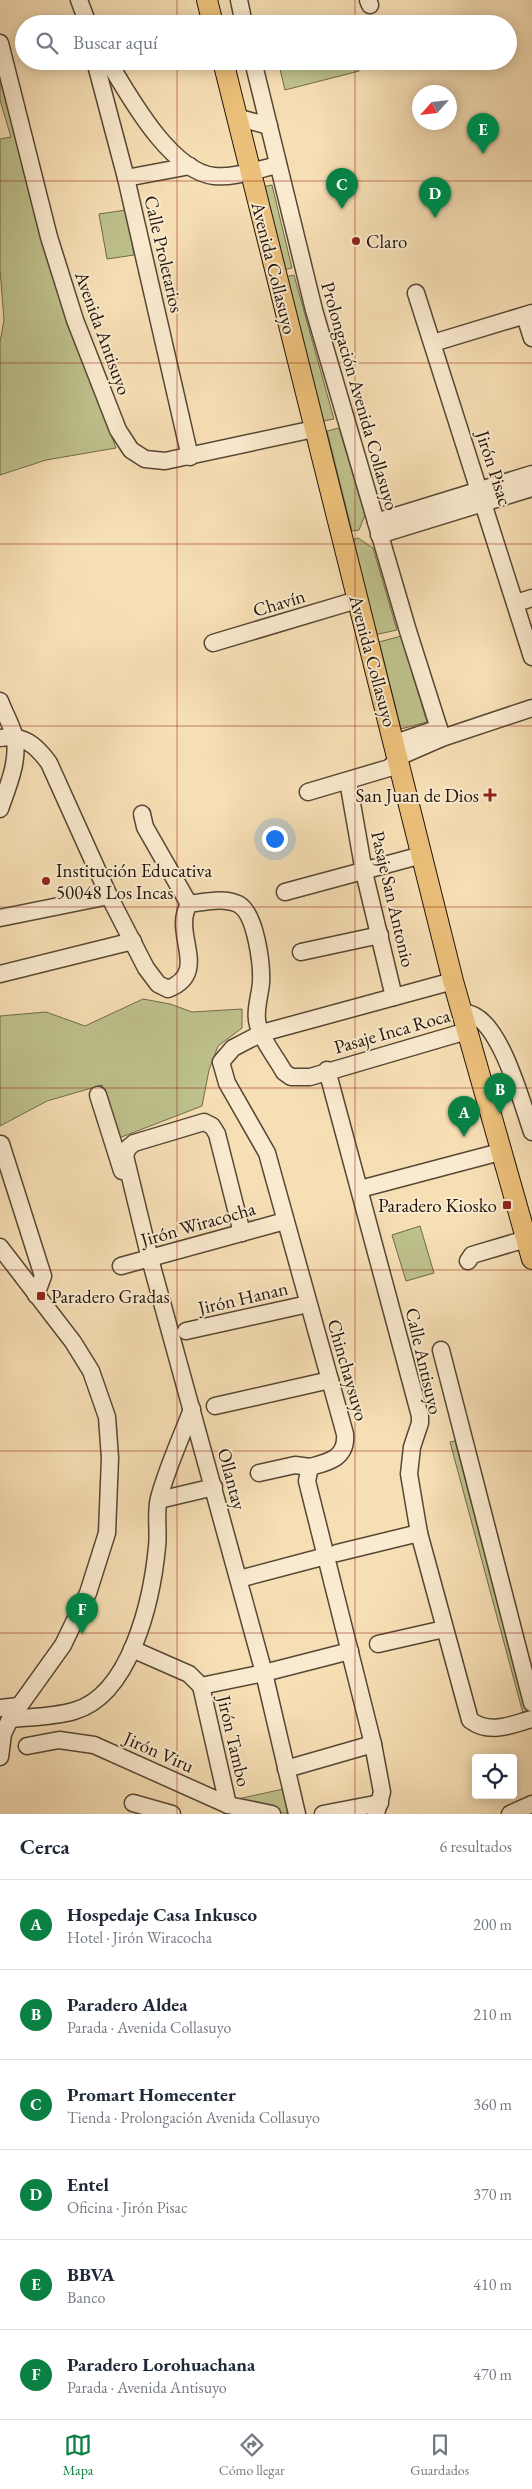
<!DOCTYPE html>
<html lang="es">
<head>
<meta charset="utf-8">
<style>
	:root { --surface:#fff; --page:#f2f2f3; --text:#1f2937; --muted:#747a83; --line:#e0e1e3; --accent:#0b8043 }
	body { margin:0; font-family:"EB Garamond",serif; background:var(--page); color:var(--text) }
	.controls { position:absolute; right:15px; bottom:15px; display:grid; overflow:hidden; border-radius:5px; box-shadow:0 2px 12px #0003 }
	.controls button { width:45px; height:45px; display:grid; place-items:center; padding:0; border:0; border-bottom:1px solid var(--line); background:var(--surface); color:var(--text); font:25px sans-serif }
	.compass { position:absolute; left:412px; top:85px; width:45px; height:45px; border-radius:50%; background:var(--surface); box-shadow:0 2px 12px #0003; rotate:243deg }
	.you { position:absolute; left:274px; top:838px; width:18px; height:18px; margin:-12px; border:4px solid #fff; border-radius:50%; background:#1a73e8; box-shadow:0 0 0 8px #1a73e833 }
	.badge { display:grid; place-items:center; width:32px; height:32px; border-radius:50%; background:var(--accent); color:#fff; font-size:16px; font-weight:700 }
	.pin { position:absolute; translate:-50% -41px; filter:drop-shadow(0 1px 2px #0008) }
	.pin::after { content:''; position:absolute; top:26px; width:18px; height:15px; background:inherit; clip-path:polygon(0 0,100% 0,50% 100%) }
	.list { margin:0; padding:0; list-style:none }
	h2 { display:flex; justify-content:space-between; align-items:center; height:65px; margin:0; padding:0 20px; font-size:21px }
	h2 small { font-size:16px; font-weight:400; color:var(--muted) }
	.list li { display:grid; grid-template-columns:32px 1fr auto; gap:15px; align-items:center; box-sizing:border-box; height:90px; padding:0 20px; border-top:1px solid var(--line) }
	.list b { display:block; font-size:19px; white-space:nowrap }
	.list p { margin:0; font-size:16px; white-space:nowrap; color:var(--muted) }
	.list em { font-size:16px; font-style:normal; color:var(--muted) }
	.icon { flex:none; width:28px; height:28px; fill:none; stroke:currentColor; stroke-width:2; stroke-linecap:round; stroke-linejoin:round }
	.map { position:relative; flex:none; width:532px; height:1814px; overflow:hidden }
	.search { position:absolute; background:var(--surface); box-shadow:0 2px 12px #0003; left:15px; right:15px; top:15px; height:55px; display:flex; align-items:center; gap:12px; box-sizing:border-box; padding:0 18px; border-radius:28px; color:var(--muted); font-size:19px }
	.sheet { height:605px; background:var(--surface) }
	nav { display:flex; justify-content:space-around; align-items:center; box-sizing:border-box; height:70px; border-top:1px solid var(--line); background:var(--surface); font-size:14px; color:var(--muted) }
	nav a { display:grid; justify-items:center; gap:2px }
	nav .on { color:var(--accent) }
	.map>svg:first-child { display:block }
</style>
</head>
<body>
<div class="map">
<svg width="532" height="1814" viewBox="0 0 532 1814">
	<rect width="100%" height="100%" fill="#f7dfb5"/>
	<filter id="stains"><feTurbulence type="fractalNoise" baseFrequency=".004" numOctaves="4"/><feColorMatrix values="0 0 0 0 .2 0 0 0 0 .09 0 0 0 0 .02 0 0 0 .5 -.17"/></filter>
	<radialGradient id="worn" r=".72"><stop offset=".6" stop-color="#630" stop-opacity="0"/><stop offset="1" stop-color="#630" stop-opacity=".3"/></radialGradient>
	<g fill="#bec18c" stroke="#6f6a4a">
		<polygon points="278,61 357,61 359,71 285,90"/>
		<polygon points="0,76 61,297 116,448 46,460 0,475 0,342 4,320 0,269 0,139 11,137 0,100"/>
		<polygon points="272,185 292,268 283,270 262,187"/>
		<polygon points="126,210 134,255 107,259 99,214"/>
		<polygon points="294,275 334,419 323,421 285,277"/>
		<polygon points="339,428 365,515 359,530 352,531 327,431"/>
		<polygon points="358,538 373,548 397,630 374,635 352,540"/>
		<polygon points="401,636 427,722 401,729 379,642"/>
		<polygon points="143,999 170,1004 192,1012 242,1009 242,1028 218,1046 209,1070 202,1106 119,1138 102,1085 47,1101 0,1126 0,1016 46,1012 85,1026"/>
		<polygon points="420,1226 434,1273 406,1281 392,1235"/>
		<polygon points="455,1441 528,1716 524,1717 450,1442"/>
		<polygon points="288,1788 290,1814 246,1806 233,1800"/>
	</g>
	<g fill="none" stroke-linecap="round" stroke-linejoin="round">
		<defs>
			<g id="minor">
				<polyline points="79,0 88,24"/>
				<polyline points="239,0 244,24"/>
				<polyline points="368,0 370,5"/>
				<polyline points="0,43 49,237 75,320 118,430 131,450 145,459 165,461 314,429"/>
				<polyline points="95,61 126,178 190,457"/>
				<path d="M108,61C129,96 170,171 214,176C234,178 259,169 278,165"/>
				<polyline points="253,61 314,310 408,631 442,738"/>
				<polyline points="236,117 269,126"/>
				<polyline points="126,178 190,166"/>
				<polyline points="416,293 532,657"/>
				<polyline points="525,316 532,338"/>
				<polyline points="433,343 532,313"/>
				<polyline points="376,522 532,474"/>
				<polyline points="379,535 532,488"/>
				<polyline points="516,603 532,598"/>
				<polyline points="213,643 357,600"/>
				<path d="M0,701C4,712 11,724 14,735C20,759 8,786 0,809"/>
				<path d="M0,738C23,734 36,745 49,763L109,896L146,968L158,984L168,989C211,972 171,934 189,904C205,902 223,897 238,904C256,913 262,965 261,983C260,995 254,1013 258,1025C262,1041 276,1057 284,1072L291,1077H310L467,1031"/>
				<polyline points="395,743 439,728"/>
				<polyline points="348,781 364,872 394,997"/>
				<polyline points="308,792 389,768 403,755 442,738 532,708"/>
				<polyline points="142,814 145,827 189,904"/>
				<polyline points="285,892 422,855"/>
				<polyline points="0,918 109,896"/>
				<polyline points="301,952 380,935"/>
				<polyline points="0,974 133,941"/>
				<path d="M463,1013C498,1010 522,1104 532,1132"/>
				<path d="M327,1070L420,1416V1423L412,1447L409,1474L419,1533L470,1720C490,1735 510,1725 532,1719"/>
				<polyline points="98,1095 122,1171"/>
				<polyline points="1,1144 43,1276 36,1295"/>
				<polyline points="360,1189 500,1152"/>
				<polyline points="242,1233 217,1134 212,1126 204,1122 134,1143 128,1148 125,1156 150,1259 264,1673 297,1814"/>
				<polyline points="0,1247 73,1342 91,1371 107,1417 110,1458 107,1533 88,1593 63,1645 10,1719 3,1734 0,1757"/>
				<polyline points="468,1261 472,1255 526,1239"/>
				<polyline points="121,1266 285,1221"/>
				<polyline points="186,1331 308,1304"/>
				<polyline points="441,1350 532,1703"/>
				<polyline points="215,1406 330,1380"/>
				<polyline points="259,1473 295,1465 310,1467"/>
				<polyline points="159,1500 214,1487"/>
				<polyline points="337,1553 419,1533"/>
				<polyline points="239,1579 326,1556"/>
				<polyline points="378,1644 444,1629"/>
				<polyline points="132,1649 189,1674 201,1686 264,1673 350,1651"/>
				<polyline points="201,1686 228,1805"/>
				<polyline points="0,1708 18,1706"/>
				<path d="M10,1719C31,1717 53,1717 74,1711C131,1695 152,1599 157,1547C159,1532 155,1513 159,1498C167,1468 181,1438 192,1409"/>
				<polyline points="27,1746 59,1740 94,1745 228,1805 272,1814"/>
				<polyline points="286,1769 373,1744"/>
				<polyline points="133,1803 172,1814"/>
				<polyline points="323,1814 380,1803"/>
				<path d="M376,1814L382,1792L373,1744L307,1481L310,1467C329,1462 347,1458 345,1434L267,1153L227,1083L221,1062L233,1048L262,1033L453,981"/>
				<polyline points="510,1814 532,1804"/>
			</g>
			<g id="major">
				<polyline points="207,0 213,24"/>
				<polyline points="223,61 453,981 532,1259"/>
			</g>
		</defs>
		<use href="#minor" stroke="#564734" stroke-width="19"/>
		<use href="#major" stroke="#201409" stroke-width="22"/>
		<use href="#minor" stroke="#faeacf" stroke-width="16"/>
		<use href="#major" stroke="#ecc07a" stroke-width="20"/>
	</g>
	<path fill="none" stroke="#8f2418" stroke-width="1" stroke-opacity="0.55" d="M177,0V24M355,0V24M177,61V1814M355,61V1814M0,181H532M0,363H532M0,544H532M0,726H532M0,907H532M0,1088H532M0,1270H532M0,1451H532M0,1633H532"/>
	<g fill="#8f2418" stroke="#faeacf" stroke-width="2">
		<circle cx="356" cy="241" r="5"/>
		<path d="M487.5 787.5h5v5h5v5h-5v5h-5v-5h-5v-5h5z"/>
		<circle cx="46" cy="881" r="5"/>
		<rect x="502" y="1200" width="10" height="10" rx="2.5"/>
		<rect x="36" y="1291" width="10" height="10" rx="2.5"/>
	</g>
	<g text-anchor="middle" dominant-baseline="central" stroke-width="4" stroke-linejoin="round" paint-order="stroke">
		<g font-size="19" fill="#201409" stroke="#faeacf" text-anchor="start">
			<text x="366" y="241">Claro</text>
			<text x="479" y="795" text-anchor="end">San Juan de Dios</text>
			<text x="56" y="870">Institución Educativa<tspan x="56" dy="22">50048 Los Incas</tspan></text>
			<text x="497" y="1205" text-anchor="end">Paradero Kiosko</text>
			<text x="51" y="1296">Paradero Gradas</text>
		</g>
		<g font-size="19" fill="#201409" stroke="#faeacf">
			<text transform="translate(164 254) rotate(77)">Calle Proletarios</text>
			<text transform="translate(274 268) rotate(76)">Avenida Collasuyo</text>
			<text transform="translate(103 333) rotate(70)">Avenida Antisuyo</text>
			<text transform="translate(360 396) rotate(74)">Prolongación Avenida Collasuyo</text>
			<text transform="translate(494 468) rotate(72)">Jirón Pisac</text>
			<text transform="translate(279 603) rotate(-17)">Chavín</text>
			<text transform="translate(373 661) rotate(75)">Avenida Collasuyo</text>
			<text transform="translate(393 899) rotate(77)">Pasaje San Antonio</text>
			<text transform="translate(392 1031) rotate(-16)">Pasaje Inca Roca</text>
			<text transform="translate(198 1224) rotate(-16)">Jirón Wiracocha</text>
			<text transform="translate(243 1298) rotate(-13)">Jirón Hanan</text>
			<text transform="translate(424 1361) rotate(77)">Calle Antisuyo</text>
			<text transform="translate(348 1370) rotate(74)">Chinchaysuyo</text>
			<text transform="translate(232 1479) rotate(75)">Ollantay</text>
			<text transform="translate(234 1741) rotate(77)">Jirón Tambo</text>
			<text transform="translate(159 1752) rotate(24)">Jirón Viru</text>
		</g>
	</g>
	<rect width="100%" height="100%" filter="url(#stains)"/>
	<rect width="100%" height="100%" fill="url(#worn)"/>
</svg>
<div class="controls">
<button><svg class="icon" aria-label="locate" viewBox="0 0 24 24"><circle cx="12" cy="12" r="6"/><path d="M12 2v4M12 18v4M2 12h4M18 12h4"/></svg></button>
</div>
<svg class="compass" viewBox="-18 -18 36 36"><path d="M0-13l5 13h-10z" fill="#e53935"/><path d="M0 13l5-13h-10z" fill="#747a83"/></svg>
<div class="you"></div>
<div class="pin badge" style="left:464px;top:1137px">A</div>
<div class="pin badge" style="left:500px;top:1114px">B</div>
<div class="pin badge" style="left:342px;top:209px">C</div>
<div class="pin badge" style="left:435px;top:218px">D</div>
<div class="pin badge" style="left:483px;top:154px">E</div>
<div class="pin badge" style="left:82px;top:1634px">F</div>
<div class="search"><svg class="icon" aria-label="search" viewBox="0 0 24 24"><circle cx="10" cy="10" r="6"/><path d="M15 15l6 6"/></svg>Buscar aquí</div>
</div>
<section class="sheet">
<h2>Cerca<small>6 resultados</small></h2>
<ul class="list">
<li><span class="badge">A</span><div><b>Hospedaje Casa Inkusco</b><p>Hotel · Jirón Wiracocha</p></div><em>200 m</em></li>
<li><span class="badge">B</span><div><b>Paradero Aldea</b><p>Parada · Avenida Collasuyo</p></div><em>210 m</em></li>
<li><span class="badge">C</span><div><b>Promart Homecenter</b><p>Tienda · Prolongación Avenida Collasuyo</p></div><em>360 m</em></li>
<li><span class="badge">D</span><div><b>Entel</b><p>Oficina · Jirón Pisac</p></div><em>370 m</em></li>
<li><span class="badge">E</span><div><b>BBVA</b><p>Banco</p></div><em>410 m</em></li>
<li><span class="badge">F</span><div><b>Paradero Lorohuachana</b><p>Parada · Avenida Antisuyo</p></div><em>470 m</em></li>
</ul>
</section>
<nav>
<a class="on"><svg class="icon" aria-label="map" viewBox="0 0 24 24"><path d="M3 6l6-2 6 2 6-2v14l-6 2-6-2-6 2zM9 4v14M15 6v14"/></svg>Mapa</a>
<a><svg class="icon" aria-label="directions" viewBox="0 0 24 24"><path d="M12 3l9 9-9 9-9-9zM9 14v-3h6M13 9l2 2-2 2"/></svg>Cómo llegar</a>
<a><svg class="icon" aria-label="saved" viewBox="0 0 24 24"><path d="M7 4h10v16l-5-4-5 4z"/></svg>Guardados</a>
</nav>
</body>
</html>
